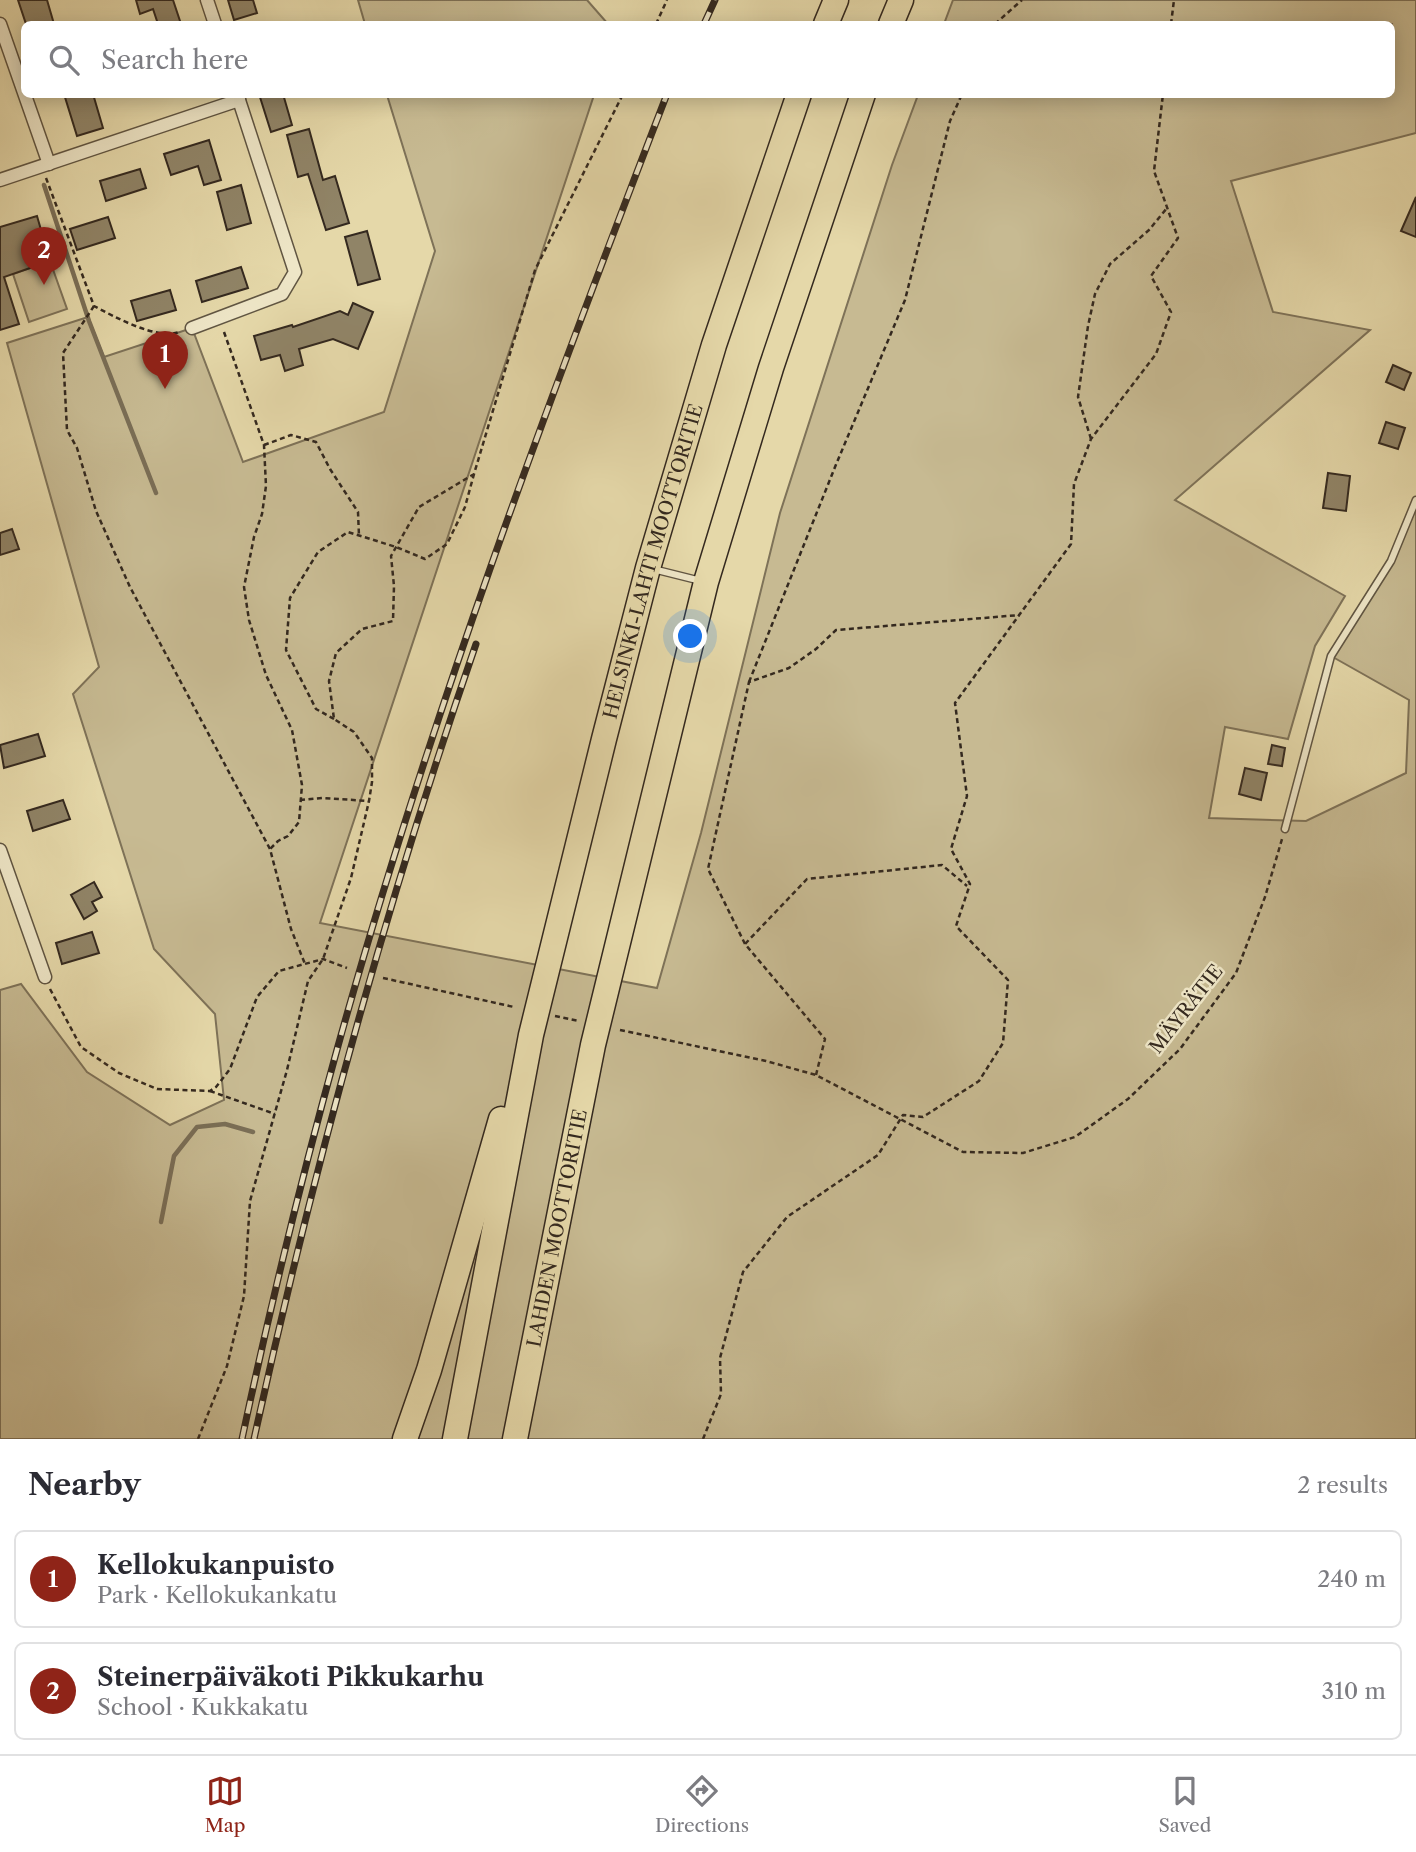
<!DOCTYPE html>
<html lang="en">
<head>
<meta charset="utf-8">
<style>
	:root { --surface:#fff; --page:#f2f2f3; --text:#2b2b33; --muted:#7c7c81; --line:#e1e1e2; --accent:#8f2418 }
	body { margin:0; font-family:"Libre Caslon Text",serif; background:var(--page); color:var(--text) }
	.you { position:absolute; left:691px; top:637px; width:24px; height:24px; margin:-18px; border:5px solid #fff; border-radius:50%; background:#1a73e8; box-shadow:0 0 0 10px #1a73e833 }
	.badge { display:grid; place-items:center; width:46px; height:46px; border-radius:50%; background:var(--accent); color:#fff; font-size:23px; font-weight:700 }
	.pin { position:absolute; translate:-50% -58px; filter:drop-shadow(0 2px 4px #0008) }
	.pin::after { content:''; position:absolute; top:37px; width:24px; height:21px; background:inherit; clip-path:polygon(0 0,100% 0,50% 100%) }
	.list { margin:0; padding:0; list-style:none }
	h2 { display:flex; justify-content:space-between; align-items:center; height:91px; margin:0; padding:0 28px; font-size:30px }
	h2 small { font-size:23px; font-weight:400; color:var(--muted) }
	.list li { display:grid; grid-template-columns:46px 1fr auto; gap:21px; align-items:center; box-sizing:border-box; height:98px; margin:0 14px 14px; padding:0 14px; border:2px solid var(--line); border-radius:10px }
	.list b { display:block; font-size:26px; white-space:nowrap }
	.list p { margin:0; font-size:23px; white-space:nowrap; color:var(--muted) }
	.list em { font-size:23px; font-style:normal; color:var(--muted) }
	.icon { flex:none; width:38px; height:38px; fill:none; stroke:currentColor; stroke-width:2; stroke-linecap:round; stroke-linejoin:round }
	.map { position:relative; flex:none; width:1416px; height:1439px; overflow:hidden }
	.search { position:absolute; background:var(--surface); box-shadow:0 4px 18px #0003; left:21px; right:21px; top:21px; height:77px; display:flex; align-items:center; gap:18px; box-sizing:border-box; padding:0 24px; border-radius:10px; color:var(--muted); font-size:26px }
	.sheet { height:315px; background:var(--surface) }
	nav { display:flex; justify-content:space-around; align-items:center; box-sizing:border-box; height:98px; border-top:2px solid var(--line); background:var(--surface); font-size:19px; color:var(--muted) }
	nav a { display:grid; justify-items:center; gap:4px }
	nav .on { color:var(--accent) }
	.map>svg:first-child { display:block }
</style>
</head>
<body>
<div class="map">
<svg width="1416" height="1439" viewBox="0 0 1416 1439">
	<rect width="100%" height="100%" fill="#e5d8a9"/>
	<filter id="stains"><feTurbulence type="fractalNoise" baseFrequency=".00286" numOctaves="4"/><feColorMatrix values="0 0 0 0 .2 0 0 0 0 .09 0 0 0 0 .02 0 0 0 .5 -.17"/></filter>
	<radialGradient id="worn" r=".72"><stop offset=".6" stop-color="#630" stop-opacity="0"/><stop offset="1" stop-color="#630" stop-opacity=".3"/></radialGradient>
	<g fill="#c7ba92" stroke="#7e7258" stroke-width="2">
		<polygon points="358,0 587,0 608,24 365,24"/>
		<polygon points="953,0 1416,0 1416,133 1231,181 1273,312 1370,330 1175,500 1345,596 1315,646 1288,739 1225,727 1209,818 1306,821 1406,773 1409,700 1331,656 1391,561 1416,500 1416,1439 0,1439 0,990 21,984 87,1072 170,1125 224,1100 215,1014 154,949 73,694 99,667 7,343 88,317 104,357 192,328 243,462 384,412 435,251 387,95 594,95 320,923 657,988 701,833 780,513 892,165 918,95 1392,94 1392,24 944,24"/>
		<polygon points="50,261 67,309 29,322 13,274"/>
	</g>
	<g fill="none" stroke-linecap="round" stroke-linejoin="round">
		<g stroke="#7a6e56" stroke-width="4.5">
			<polyline points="44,185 89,321 156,493"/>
			<polyline points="161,1222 174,1156 197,1127 225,1124 253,1132"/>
		</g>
	</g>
	<g fill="#908467" stroke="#34291f" stroke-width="2">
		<polygon points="18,0 47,0 54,24 26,24"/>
		<polygon points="136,0 173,0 181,24 158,24 153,9 140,14"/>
		<polygon points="228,0 253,0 257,13 234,20"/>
		<polygon points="64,94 93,94 103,128 77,136"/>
		<polygon points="259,94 283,94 292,125 271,132"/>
		<polygon points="309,129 323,180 335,176 349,223 326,230 308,174 298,177 287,135"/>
		<polygon points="209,140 221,180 204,185 198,166 171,175 164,154"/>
		<polygon points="140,169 146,188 106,201 100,181"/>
		<polygon points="241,185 251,223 227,230 217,192"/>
		<polygon points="1416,197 1416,237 1401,231"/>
		<polygon points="37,216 50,261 4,277 19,324 0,330 0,227"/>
		<polygon points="108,217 115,238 77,250 70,229"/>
		<polygon points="367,231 380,279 358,285 345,237"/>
		<polygon points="241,267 248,288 202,302 196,281"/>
		<polygon points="170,290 176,310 137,321 131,301"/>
		<polygon points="353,303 373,312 358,349 333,339 299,349 303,365 285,371 280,355 261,360 254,336 292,325 293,327 340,311 348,315"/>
		<polygon points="1393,365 1411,373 1404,390 1386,382"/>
		<polygon points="1386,422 1405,428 1398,449 1379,443"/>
		<polygon points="1328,473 1350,476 1346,511 1323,508"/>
		<polygon points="12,529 19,549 0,555 0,533"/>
		<polygon points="38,734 45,756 4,768 0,745"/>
		<polygon points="1272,745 1285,748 1282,766 1268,764"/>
		<polygon points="1245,768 1267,773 1261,800 1239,794"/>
		<polygon points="63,800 70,819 33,831 27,811"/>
		<polygon points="94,882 102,897 92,902 97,911 84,919 71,895"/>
		<polygon points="92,932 99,953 62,964 56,943"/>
	</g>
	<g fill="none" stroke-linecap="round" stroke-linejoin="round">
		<defs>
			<g id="service">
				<polyline points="653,569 701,581"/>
				<polyline points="1285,829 1331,656 1391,561 1416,500"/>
			</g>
			<g id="minor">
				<polyline points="207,0 215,24"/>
				<polyline points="0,24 49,164"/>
				<polyline points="0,180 239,100"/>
				<polyline points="192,328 282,294 295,272 237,94"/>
				<polyline points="0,850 45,977"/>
			</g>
			<g id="motorway">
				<polyline points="826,24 836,0"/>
				<polyline points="891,24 901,0"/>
				<polyline points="405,1439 429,1370 501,1119"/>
				<path id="s1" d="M455,1439L531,1035L604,739L648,568L714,345L799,94"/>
				<path id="s2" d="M515,1439L593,1045L706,582L771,368L863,94"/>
			</g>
		</defs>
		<use href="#service" stroke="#605542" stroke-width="9"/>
		<use href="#minor" stroke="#605542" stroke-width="15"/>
		<use href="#motorway" stroke="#34291f" stroke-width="27"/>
		<g stroke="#34291f" stroke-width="2.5" stroke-dasharray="5 3.5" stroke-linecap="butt">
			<polyline points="656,24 667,0"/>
			<polyline points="995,24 1022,0"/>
			<polyline points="1171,24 1174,0"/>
			<path d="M46,178L94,306C115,317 156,340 179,332"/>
			<polyline points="94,306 63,353 67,430 77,448 96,511 130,587 270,849 291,929 305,964"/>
			<polyline points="224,332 264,445 266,486 262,514 254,537 244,587 249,620 266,675 292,730 302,785 299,822 288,836 278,841 270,849"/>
			<polyline points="1091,439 1078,397 1088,326 1095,294 1110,264 1149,230 1167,208"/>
			<polyline points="264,445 291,435 316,442 330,469 358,512 359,536"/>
			<polyline points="749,682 835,467 905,300 950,121 962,94"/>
			<polyline points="334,719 316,709 286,650 290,598 318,552 348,532 396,547 425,559 447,544 465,507 474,474"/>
			<polyline points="300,800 322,798 369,801"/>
			<polyline points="745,944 708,869 749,682 789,668 816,649 836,630 1020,615"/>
			<polyline points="383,978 514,1007"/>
			<polyline points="50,989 81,1047 119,1073 157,1089 210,1091 216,1087 230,1069 257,997 279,971 323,959 347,968"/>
			<polyline points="555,1016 579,1021"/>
			<polyline points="620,1030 766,1061 816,1075 963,1152 1023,1153 1075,1137 1128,1099 1180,1049 1236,973 1265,897 1282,839"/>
			<polyline points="816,1075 825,1039 745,944 807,879 942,865 967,886"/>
			<polyline points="210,1091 275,1114"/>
			<polyline points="198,1439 227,1366 244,1296 250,1201 287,1070 308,981 323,959 351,878 369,801 372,782 372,758 354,732 334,719 329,681 336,653 362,629 393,621 394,586 391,556 419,507 474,474 535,270 623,94"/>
			<polyline points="703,1439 721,1394 720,1358 743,1272 787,1217 878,1155 903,1115 923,1117 979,1081 1003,1043 1008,980 956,926 970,884 951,849 967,796 955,703 1071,544 1074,484 1091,439 1156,354 1171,312 1151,276 1178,238 1154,171 1163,94"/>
		</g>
		<use href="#service" stroke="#eee6c7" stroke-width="6"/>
		<use href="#minor" stroke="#eee6c7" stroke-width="12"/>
		<use href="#motorway" stroke="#e5d8a9" stroke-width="24"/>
		<defs>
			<g id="rail">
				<polyline points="704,24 715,0"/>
				<path d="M242,1439C270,1307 302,1176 338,1046C428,723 546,407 667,94"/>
				<path d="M254,1439C313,1170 386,904 476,644"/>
			</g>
		</defs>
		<use href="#rail" stroke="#34291f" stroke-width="7"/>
		<use href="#rail" stroke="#eee6c7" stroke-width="4.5" stroke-dasharray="13" stroke-linecap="butt"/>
	</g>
	<g text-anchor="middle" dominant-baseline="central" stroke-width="5" stroke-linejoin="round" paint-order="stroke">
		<g font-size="19" fill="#34291f" stroke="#eee6c7">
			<text stroke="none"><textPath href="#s1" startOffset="900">HELSINKI-LAHTI MOOTTORITIE</textPath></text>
			<text transform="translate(1186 1009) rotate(-52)">MÄYRÄTIE</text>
			<text stroke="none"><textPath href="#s2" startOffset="215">LAHDEN MOOTTORITIE</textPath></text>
		</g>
	</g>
	<rect width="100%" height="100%" filter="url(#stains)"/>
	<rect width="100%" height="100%" fill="url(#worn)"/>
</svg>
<div class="you"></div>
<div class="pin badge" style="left:165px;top:389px">1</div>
<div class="pin badge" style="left:44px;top:285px">2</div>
<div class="search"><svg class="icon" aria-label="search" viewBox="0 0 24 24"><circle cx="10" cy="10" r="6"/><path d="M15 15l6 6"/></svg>Search here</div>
</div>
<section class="sheet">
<h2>Nearby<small>2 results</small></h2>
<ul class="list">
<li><span class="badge">1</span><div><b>Kellokukanpuisto</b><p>Park · Kellokukankatu</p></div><em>240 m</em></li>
<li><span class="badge">2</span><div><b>Steinerpäiväkoti Pikkukarhu</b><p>School · Kukkakatu</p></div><em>310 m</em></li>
</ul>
</section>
<nav>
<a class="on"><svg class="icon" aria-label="map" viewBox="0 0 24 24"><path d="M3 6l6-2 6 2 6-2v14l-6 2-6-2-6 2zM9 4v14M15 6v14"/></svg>Map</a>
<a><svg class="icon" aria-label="directions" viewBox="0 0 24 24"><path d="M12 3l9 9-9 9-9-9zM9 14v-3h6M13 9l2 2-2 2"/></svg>Directions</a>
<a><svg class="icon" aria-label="saved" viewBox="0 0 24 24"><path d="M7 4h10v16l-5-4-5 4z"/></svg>Saved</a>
</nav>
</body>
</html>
